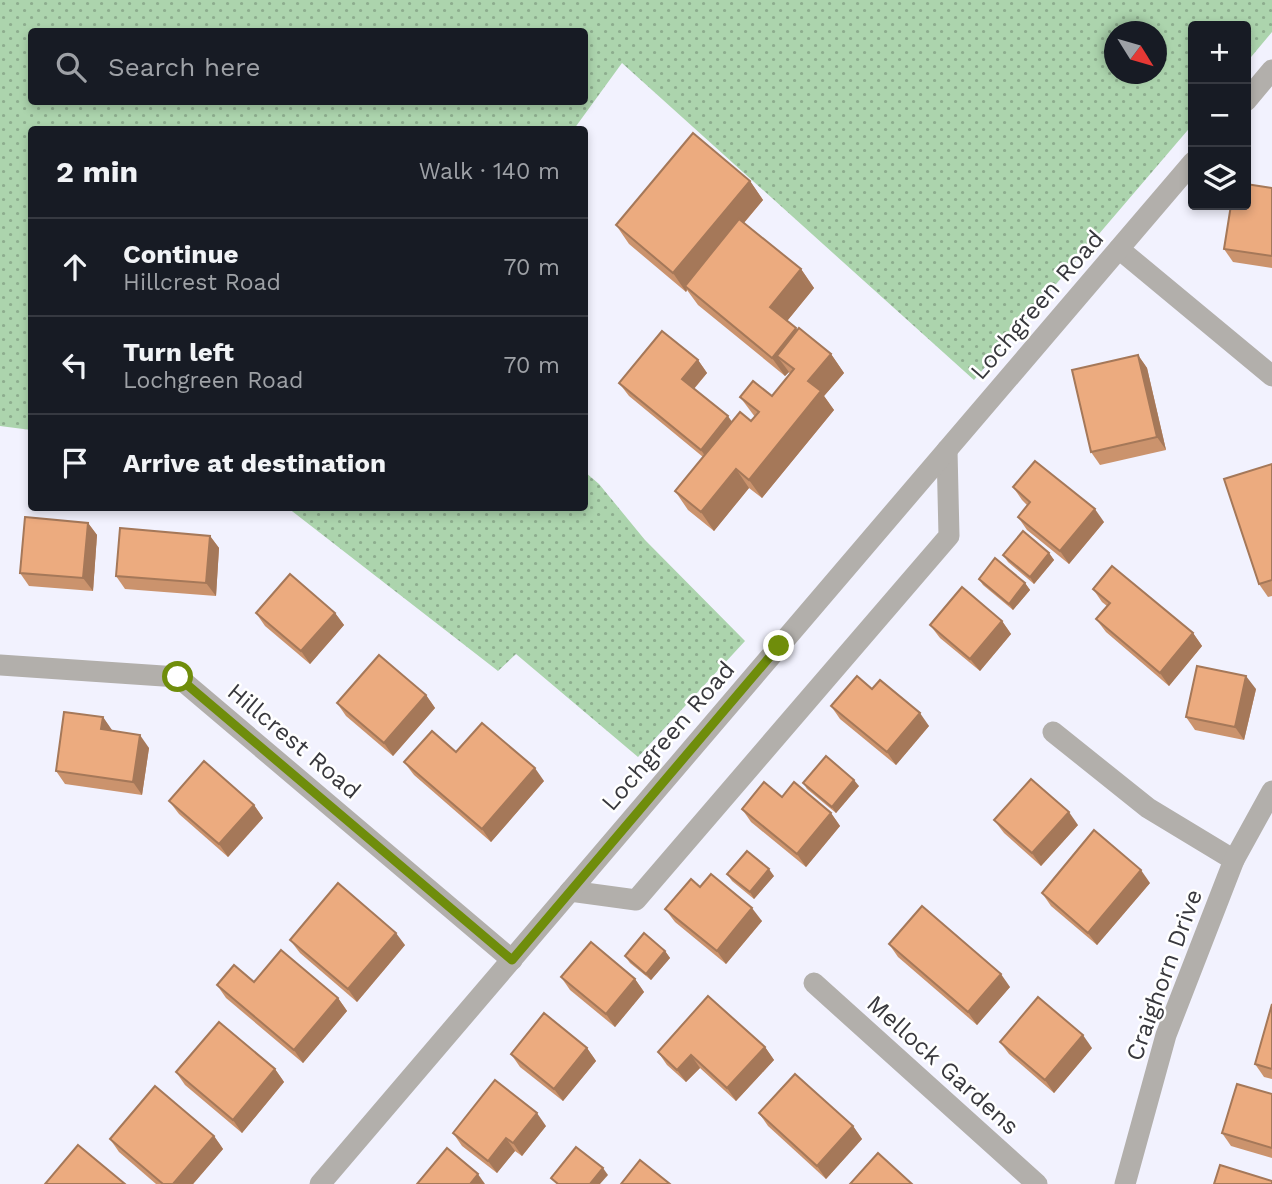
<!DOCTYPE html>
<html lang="en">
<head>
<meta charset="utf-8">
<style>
	:root { --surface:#171b24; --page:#20242c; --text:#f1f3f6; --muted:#9ea1a6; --line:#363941 }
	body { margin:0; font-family:"Work Sans",sans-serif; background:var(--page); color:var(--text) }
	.controls { position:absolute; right:21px; top:21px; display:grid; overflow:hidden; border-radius:7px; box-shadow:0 4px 10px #0003 }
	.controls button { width:63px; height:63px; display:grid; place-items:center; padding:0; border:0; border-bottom:2px solid var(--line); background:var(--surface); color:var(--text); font:35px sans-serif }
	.compass { position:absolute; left:1104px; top:21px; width:63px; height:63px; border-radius:50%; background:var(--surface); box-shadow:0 4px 10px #0003; rotate:127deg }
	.stop { position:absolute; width:21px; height:21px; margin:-16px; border:5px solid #6f8d0b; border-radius:50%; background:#fff }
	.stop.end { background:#6f8d0b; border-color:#fff; box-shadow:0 2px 7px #0008 }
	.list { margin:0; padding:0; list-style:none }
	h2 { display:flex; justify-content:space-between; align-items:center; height:91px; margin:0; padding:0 28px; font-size:30px }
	h2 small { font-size:23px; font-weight:400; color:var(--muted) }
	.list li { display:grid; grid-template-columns:46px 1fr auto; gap:21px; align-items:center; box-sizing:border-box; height:98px; padding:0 28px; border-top:2px solid var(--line) }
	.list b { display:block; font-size:26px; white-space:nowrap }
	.list p { margin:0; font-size:23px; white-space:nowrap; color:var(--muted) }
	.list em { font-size:23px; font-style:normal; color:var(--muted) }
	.icon { flex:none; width:38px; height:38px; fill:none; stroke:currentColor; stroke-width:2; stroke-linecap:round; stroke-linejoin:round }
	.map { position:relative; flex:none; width:1272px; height:1184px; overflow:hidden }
	.search { position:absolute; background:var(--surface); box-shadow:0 4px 10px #0003; left:28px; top:28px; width:560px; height:77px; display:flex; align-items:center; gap:18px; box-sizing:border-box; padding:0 24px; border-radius:7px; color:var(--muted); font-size:26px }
	.panel { position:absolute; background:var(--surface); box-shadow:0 4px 10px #0003; left:28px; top:126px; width:560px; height:385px; border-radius:7px }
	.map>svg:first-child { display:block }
</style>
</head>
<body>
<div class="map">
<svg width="1272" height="1184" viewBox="0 0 1272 1184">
	<defs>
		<pattern id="grass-dots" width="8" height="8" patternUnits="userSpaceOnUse" patternTransform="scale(1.75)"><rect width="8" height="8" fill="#acd4ad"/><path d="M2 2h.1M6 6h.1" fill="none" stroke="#8dad8e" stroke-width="1.8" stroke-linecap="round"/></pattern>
	</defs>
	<rect width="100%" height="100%" fill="#f2f2fe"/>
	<g fill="url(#grass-dots)" fill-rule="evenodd">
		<path d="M0,0H1272V32L1246,63V26H1193V124L974,380L622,63L574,129L32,130L31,430L0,426ZM32,32H584V102H32ZM1114,32H1156V74H1114Z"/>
		<polygon points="585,472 599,484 645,540 745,641 638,757 516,654 498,671 288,508 584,508"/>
	</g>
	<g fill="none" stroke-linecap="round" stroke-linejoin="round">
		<g stroke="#b2afab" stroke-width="21">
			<polyline points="1246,101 1272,70"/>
			<polyline points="1119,249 1272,376"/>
			<polyline points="0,665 178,677 512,960"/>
			<polyline points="1053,732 1148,808 1234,860"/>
			<polyline points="570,891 636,900 949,536 947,450"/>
			<polyline points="814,983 1037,1184"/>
			<polyline points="320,1184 1193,162"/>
			<polyline points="1125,1184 1166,1035 1234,860 1272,791"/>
		</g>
	</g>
	<g fill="#cb936d">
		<polygon points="750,181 763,200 744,223 801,269 814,288 787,321 798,331 831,354 844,373 824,396 834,410 762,498 749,488 714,531 688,510 675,491 703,457 629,396 619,383 698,360 707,373 694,389 732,422 751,421 755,417 740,397 772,396 790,374 789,372 785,376 698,305 687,290 686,292 629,244 616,225"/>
		<polygon points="1272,188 1272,268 1233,262 1224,249"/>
		<polygon points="1138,355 1147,368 1166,450 1100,465 1091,452"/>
		<polygon points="1272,464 1272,596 1268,597 1259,584"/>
		<polygon points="1013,487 1104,522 1069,564 1027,530 1018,517 1027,505 1022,500"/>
		<polygon points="88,523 97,535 93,591 29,586 20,573"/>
		<polygon points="210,536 219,548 216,596 125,589 116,576"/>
		<polygon points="1049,553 1054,560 1034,584 1008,562 1003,555"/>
		<polygon points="979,579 1025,583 1030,590 1013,610 983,585"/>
		<polygon points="1093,589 1193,633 1202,646 1169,686 1106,632 1096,619 1107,606 1102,602"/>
		<polygon points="256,613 335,613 344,625 310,664 265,626"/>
		<polygon points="1002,621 1011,634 980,671 940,638 930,625"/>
		<polygon points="872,689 929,726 896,765 840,719 831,706"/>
		<polygon points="1256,689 1244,740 1195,730 1186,717"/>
		<polygon points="426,695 435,708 393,756 346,716 337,703"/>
		<polygon points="103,717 112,731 149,748 142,795 65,784 56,771"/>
		<polygon points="456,752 544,781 491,842 414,775 404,762"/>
		<polygon points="803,783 859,786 836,813 807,789"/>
		<polygon points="782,797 831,813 840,826 806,867 751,822 742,809"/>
		<polygon points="169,801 254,805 263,818 228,857 179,814"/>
		<polygon points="994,820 1078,825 1041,866 1004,833"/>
		<polygon points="727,874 774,876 754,899 732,881"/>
		<polygon points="1150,883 1097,945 1051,906 1042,893"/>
		<polygon points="700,887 762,921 726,964 675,922 665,909"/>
		<polygon points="290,940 405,945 357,1002 300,953"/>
		<polygon points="889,944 1010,987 977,1025 898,957"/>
		<polygon points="665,951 670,958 651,980 630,963 625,956"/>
		<polygon points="561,977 635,979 644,992 615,1027 570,990"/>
		<polygon points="254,982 338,998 347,1011 303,1063 226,998 217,985"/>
		<polygon points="1272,1004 1272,1079 1264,1077 1255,1064"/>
		<polygon points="1000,1042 1092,1048 1054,1093 1009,1054"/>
		<polygon points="765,1047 774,1060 736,1101 700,1068 686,1082 667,1065 658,1052"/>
		<polygon points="587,1048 596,1061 563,1101 520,1067 511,1054"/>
		<polygon points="275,1069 284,1082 242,1133 185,1085 176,1072"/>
		<polygon points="1272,1094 1272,1158 1231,1146 1222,1133"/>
		<polygon points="759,1113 853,1126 862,1139 826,1179 768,1126"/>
		<polygon points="546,1126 522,1156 515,1151 497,1173 462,1146 453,1133"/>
		<polygon points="214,1136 223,1149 193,1184 156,1184 119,1152 110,1139"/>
	</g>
	<g fill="#a57859">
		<polygon points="750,181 763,200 688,289 685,286 687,290 686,292 673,273"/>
		<polygon points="801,269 814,288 783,326 770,307"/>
		<polygon points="796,328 809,347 777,356 789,372 785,376 772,358"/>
		<polygon points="831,354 844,373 824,396 834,410 762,498 749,480 808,381"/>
		<polygon points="1138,355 1147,368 1166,450 1157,437"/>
		<polygon points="698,360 707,373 691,392 682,379"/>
		<polygon points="728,416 737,429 710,463 701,450"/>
		<polygon points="736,469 749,488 714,531 701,512"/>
		<polygon points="1095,509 1104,522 1069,564 1060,551"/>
		<polygon points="88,523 97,535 93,591 83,578"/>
		<polygon points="210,536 219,548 216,596 206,583"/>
		<polygon points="1049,553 1054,560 1034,584 1030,577"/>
		<polygon points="1025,583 1030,590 1013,610 1009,604"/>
		<polygon points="335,613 344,625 310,664 301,651"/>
		<polygon points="1002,621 1011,634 980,671 970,659"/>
		<polygon points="1193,633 1202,646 1169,686 1160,673"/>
		<polygon points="1246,676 1256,689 1244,740 1235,727"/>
		<polygon points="426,695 435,708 393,756 384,743"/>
		<polygon points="920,713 929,726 896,765 887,752"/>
		<polygon points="103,717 112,730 110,742 101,729"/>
		<polygon points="140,735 149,748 142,795 133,782"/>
		<polygon points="535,768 544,781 491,842 482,829"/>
		<polygon points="854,780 859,786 836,813 832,807"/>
		<polygon points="254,805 263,818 228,857 219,844"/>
		<polygon points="1069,812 1078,825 1041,866 1032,853"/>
		<polygon points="831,813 840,826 806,867 797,854"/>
		<polygon points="769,869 774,876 754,899 750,892"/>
		<polygon points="1141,870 1150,883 1097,945 1088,933"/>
		<polygon points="752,908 762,921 726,964 717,951"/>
		<polygon points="396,933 405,945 357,1002 348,989"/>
		<polygon points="665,951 670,958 651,980 646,974"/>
		<polygon points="1001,974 1010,987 977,1025 968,1012"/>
		<polygon points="635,979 644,992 615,1027 606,1014"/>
		<polygon points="338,998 347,1011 303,1063 294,1050"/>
		<polygon points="1083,1035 1092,1048 1054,1093 1045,1080"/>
		<polygon points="765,1047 774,1060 736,1101 727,1088"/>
		<polygon points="587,1048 596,1061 563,1101 554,1089"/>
		<polygon points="691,1055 700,1068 686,1082 677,1070"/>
		<polygon points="275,1069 284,1082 242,1133 233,1120"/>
		<polygon points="537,1113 546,1126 522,1156 513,1143"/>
		<polygon points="853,1126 862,1139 826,1179 817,1166"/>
		<polygon points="214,1136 223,1149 193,1184 173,1184"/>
		<polygon points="506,1138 515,1151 497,1173 488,1161"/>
		<polygon points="603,1168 608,1175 600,1184 590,1184"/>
		<polygon points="478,1174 485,1184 470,1184"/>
	</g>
	<g fill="#ecab7f" stroke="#a57859" stroke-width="2">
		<polygon points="693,133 750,181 673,273 616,225"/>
		<polygon points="1246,184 1272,188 1272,256 1224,249 1231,205 1246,205"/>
		<polygon points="739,219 801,269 770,307 796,328 772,358 685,286"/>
		<polygon points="799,328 831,354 808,381 821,391 749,480 736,469 701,512 675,491 740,412 751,421 759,412 740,397 753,381 772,396 794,369 777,356"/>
		<polygon points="662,331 698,360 682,379 728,416 701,450 619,383"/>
		<polygon points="1138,355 1157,437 1091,452 1072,370"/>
		<polygon points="1035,461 1095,509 1060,551 1018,517 1030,502 1013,487"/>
		<polygon points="1272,464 1272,580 1259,584 1224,479"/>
		<polygon points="25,517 88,523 83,578 20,573"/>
		<polygon points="120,528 210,536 206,583 116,576"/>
		<polygon points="1023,531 1049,553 1030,577 1003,555"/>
		<polygon points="995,558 1025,583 1009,604 979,579"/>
		<polygon points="1112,566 1193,633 1160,673 1096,619 1110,603 1093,589"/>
		<polygon points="290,574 335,613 301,651 256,613"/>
		<polygon points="962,587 1002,621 970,659 930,625"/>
		<polygon points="379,655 426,695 384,743 337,703"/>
		<polygon points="1197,666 1246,676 1235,727 1186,717"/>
		<polygon points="857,676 872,689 880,680 920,713 887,752 831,706"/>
		<polygon points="64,712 103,717 101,729 140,735 133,782 56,771"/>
		<polygon points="482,723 535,768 482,829 404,762 432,731 456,752"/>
		<polygon points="826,756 854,780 832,807 803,783"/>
		<polygon points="204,761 254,805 219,844 169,801"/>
		<polygon points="1031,779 1069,812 1032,853 994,820"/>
		<polygon points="764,782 782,797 794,782 831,813 797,854 742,809"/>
		<polygon points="1094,830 1141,870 1088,933 1042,893"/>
		<polygon points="747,851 769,869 750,892 727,874"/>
		<polygon points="711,874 752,908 717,951 665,909 691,879 700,887"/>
		<polygon points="338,883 396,933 348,989 290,940"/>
		<polygon points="922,906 1001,974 968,1012 889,944"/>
		<polygon points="644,933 665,951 646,974 625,956"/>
		<polygon points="591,942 635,979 606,1014 561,977"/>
		<polygon points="281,950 338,998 294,1050 217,985 234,965 254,982"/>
		<polygon points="708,996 765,1047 727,1088 691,1055 677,1070 658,1052"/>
		<polygon points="1038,997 1083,1035 1045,1080 1000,1042"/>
		<polygon points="1272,1004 1272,1069 1255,1064"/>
		<polygon points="544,1013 587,1048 554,1089 511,1054"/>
		<polygon points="219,1022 275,1069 233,1120 176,1072"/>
		<polygon points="795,1074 853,1126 817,1166 759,1113"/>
		<polygon points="495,1080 537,1113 513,1143 506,1138 488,1161 453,1133"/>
		<polygon points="1237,1084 1272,1094 1272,1148 1222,1133"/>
		<polygon points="155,1086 214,1136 173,1184 163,1184 110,1139"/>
		<polygon points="78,1145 125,1184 45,1184"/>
		<polygon points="576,1147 603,1168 590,1184 558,1184 551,1178"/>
		<polygon points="447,1148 478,1174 470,1184 417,1184"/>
		<polygon points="878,1153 912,1184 850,1184"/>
		<polygon points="640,1160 670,1184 621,1184"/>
		<polygon points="1220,1165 1272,1181 1272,1184 1214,1184"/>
	</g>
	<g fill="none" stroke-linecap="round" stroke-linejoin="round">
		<polyline stroke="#6f8d0b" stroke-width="9" points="178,677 512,960 779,646"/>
	</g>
	<g text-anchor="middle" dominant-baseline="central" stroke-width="5" stroke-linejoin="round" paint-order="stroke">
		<g font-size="24" fill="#38383d" stroke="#fff">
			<text transform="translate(1037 305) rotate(-49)">Lochgreen Road</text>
			<text transform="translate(668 736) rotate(-49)">Lochgreen Road</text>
			<text transform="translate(294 741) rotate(40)">Hillcrest Road</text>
			<text transform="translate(1164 975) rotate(-70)">Craighorn Drive</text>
			<text transform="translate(943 1065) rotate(42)">Mellock Gardens</text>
		</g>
	</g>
</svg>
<div class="controls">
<button>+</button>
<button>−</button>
<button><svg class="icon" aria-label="layers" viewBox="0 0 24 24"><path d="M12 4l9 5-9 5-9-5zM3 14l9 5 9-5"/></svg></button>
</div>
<svg class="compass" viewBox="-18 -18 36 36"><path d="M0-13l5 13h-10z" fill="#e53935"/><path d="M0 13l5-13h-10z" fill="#9ea1a6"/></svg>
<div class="stop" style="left:178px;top:677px"></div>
<div class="stop end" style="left:779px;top:646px"></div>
<div class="search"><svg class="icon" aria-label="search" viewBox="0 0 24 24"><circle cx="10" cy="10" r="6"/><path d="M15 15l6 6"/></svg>Search here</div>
<section class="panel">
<h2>2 min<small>Walk · 140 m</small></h2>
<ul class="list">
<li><svg class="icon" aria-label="ahead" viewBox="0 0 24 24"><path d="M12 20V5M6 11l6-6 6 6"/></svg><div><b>Continue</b><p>Hillcrest Road</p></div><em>70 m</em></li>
<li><svg class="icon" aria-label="left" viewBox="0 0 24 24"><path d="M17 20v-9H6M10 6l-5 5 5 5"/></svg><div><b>Turn left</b><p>Lochgreen Road</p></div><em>70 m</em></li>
<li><svg class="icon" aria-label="arrive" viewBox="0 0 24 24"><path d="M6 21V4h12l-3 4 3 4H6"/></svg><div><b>Arrive at destination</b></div></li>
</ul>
</section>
</div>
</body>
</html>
